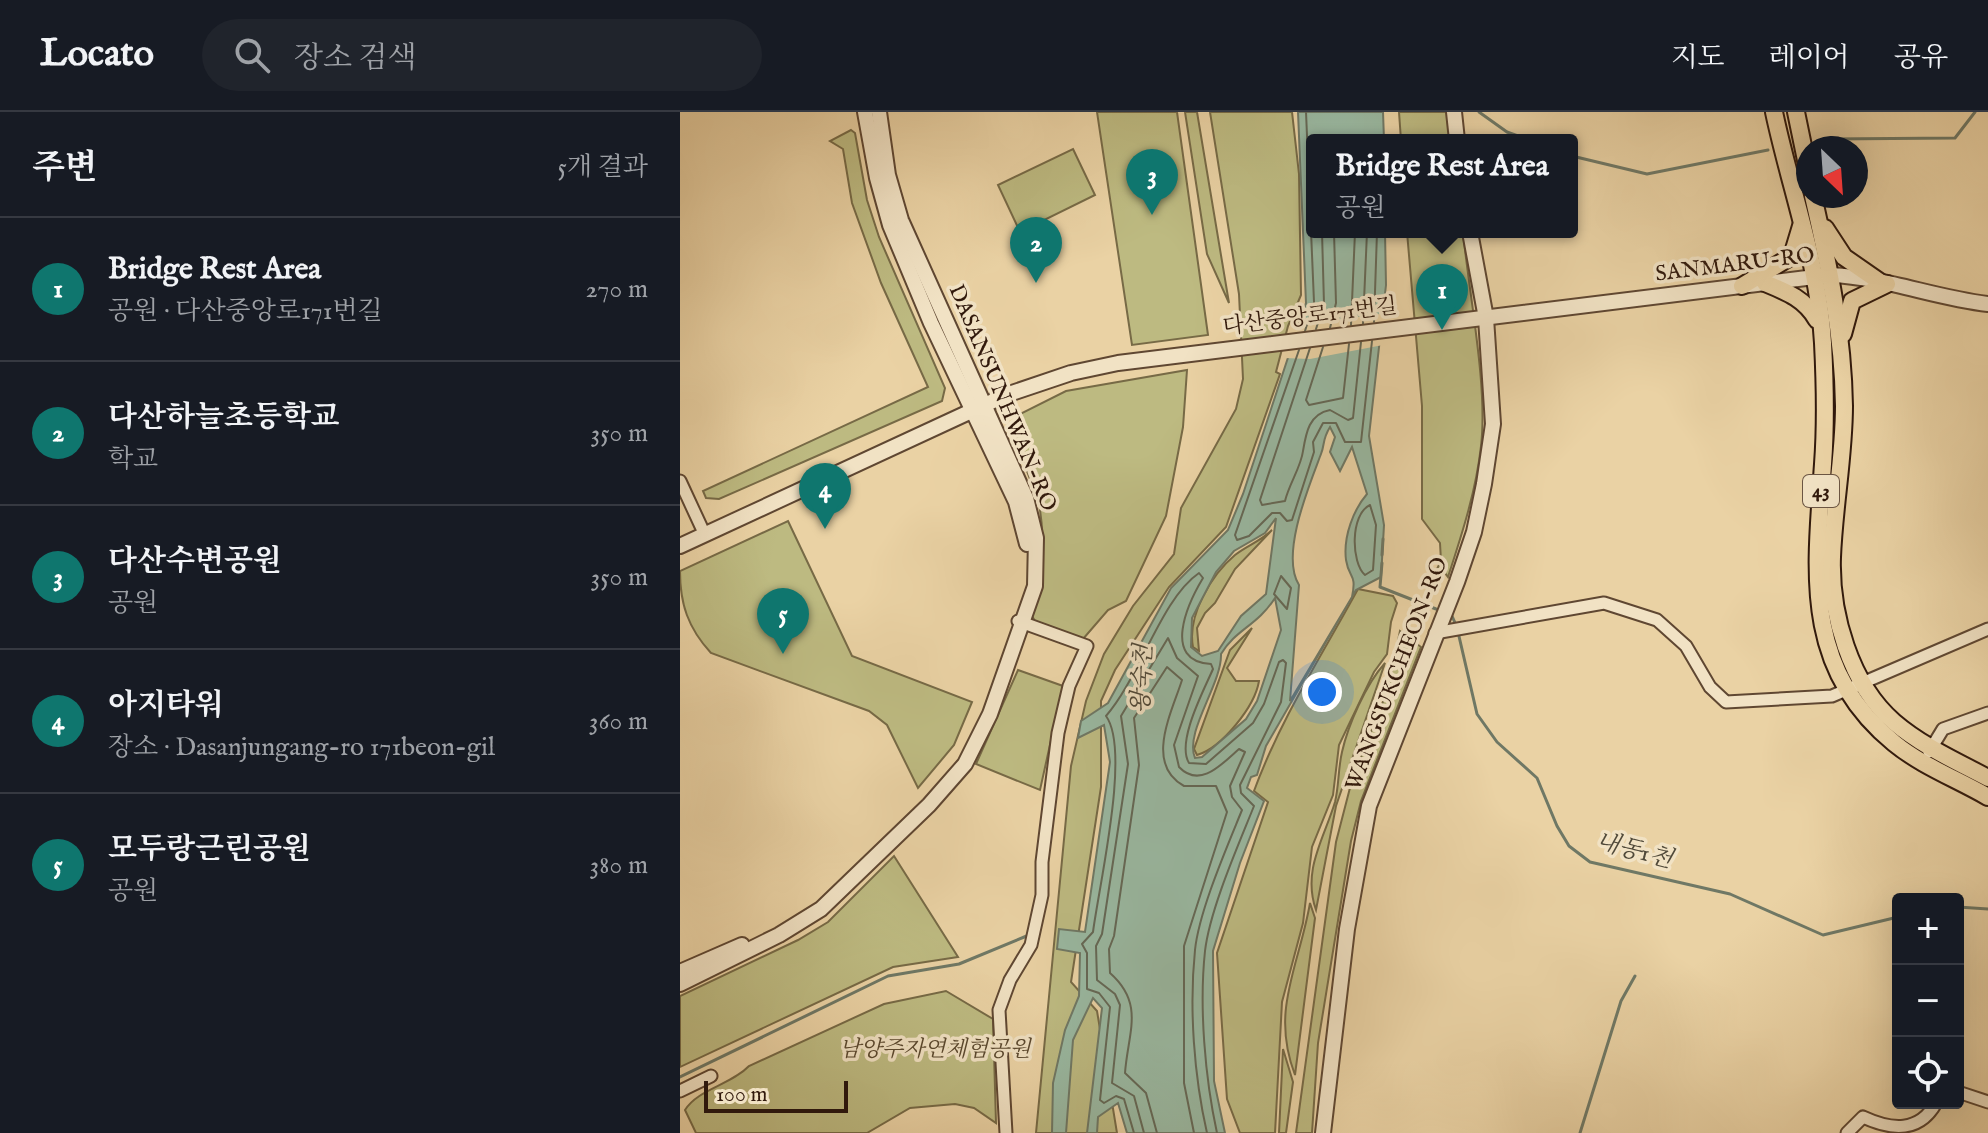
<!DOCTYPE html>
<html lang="ko">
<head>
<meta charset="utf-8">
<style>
	:root { --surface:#171b24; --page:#20242c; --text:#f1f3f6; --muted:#9ea1a6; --line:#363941; --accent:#0f766e }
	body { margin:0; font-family:"IM FELL English","Noto Serif KR",serif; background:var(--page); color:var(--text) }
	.controls { position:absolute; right:24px; bottom:24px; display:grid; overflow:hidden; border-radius:8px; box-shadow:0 8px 32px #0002 }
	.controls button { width:72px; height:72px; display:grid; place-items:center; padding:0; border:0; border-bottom:2px solid var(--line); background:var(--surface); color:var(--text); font:40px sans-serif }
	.compass { position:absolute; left:1116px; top:24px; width:72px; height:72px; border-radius:50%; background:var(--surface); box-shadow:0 8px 32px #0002; rotate:155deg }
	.scale { position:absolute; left:24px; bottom:20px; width:144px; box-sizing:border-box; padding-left:8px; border:4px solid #31190c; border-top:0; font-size:22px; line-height:28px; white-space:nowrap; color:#31190c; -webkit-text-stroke:6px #f1e2c4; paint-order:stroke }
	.you { position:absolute; left:642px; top:580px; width:28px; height:28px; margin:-20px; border:6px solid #fff; border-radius:50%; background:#1a73e8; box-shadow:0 0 0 12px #1a73e833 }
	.badge { display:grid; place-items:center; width:52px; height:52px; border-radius:50%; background:var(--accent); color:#fff; font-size:26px; font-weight:700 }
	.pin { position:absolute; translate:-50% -66px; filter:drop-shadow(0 2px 4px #0008) }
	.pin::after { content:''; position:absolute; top:42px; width:28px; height:24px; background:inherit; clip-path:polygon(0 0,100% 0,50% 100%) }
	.popup { position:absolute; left:626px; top:22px; width:272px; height:104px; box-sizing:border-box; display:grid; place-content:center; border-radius:8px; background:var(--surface); filter:drop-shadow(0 2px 6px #0005); font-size:26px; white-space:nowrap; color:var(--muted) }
	.popup b { font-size:30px; color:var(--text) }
	.popup::after { content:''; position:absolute; left:50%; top:100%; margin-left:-16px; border:16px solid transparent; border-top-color:var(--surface) }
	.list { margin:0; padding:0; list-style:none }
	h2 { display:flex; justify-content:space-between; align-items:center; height:104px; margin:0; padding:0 32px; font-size:34px }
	h2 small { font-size:26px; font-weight:400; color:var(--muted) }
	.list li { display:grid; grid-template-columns:52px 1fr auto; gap:24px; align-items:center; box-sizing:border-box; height:144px; padding:0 32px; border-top:2px solid var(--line) }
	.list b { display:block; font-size:30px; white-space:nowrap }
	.list p { margin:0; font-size:26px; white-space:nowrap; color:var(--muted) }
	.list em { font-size:26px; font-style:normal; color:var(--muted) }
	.icon { flex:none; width:44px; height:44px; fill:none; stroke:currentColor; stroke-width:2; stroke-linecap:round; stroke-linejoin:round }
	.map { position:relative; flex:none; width:1308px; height:1021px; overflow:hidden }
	header { display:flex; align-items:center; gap:48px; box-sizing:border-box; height:112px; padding:0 40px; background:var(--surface); border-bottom:2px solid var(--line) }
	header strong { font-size:38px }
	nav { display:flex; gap:44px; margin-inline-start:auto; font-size:28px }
	.search { width:560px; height:72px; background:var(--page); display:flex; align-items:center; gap:20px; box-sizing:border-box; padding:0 28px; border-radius:44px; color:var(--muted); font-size:30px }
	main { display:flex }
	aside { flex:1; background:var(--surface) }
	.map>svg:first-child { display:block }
</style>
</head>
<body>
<header>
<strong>Locato</strong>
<div class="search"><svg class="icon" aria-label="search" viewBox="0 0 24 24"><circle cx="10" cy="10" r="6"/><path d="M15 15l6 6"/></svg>장소 검색</div>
<nav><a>지도</a><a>레이어</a><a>공유</a></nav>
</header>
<main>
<aside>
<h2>주변<small>5개 결과</small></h2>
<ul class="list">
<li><span class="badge">1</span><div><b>Bridge Rest Area</b><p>공원 · 다산중앙로171번길</p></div><em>270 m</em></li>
<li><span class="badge">2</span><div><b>다산하늘초등학교</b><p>학교</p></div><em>350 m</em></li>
<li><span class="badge">3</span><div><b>다산수변공원</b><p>공원</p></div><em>350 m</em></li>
<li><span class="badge">4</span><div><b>아지타워</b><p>장소 · Dasanjungang-ro 171beon-gil</p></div><em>360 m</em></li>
<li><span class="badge">5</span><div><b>모두랑근린공원</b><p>공원</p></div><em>380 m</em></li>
</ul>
</aside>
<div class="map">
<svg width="1308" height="1021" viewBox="0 0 1308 1021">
	<rect width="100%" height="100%" fill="#ead2a4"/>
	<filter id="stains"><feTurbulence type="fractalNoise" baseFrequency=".0025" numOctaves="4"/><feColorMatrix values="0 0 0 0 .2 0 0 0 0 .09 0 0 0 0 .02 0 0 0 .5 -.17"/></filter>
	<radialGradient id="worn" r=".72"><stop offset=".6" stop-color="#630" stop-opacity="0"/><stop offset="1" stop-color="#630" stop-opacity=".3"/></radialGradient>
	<g fill="#bdba81" stroke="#776a46" stroke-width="2">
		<polygon points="417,0 497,0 528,223 452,233"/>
		<polygon points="505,0 517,0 549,191 527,142"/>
		<polygon points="530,0 612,0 619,62 621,183 608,214 596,260 600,262 546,415 489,475 435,558 421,589 421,675 391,870 417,899 437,1021 356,1021 391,654 406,589 424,542 453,494 494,442 501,396 556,297 563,267 559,182"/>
		<polygon points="719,0 770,0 773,28 721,28"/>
		<polygon points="171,18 175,21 187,88 199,125 265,276 262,289 39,387 26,386 23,379 248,275 201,171 172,91 163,37 150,29"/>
		<polygon points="393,37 415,83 340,120 318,73"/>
		<path d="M727,120H783C789,182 808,275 801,334C796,379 782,422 768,465L762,457L756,459L761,449L760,431L742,407V294Z"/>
		<path d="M507,258L503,315L486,404L446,489L428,498L403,527L355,509L352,504C359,470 366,433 360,398C355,371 329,328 336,304L386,279Z"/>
		<path d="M108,409L172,544L292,590L274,633L238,676L207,613L189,599L31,541C8,516 0,492 0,459Z"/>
		<path d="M592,418L555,457L535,491L525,501L517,516L519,539L513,535C507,504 531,463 555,443C566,434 581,429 592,418Z"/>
		<path d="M678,477L713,484L717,491L711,510L707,542L694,560L659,633L653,683L632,735L623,811L602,890L595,1021H560L547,987L537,841L588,690L574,679C600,608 642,543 678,477Z"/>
		<path d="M572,516L547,556L556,569H579C575,594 542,636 517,643L514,637L550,538Z"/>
		<polygon points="720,519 741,535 681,689 671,729 638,931 632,1021 616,1021 656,730 672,668 708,577"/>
		<path d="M705,551L656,694L636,798C622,758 644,727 655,690C659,674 658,657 662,640C668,613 686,572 705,551Z"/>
		<polygon points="338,558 383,574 360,678 296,652"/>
		<polygon points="214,744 278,845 213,855 0,955 0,884 118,828 148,810"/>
		<path d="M630,791L635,806L615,963C590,898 619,855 630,791Z"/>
		<path d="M266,879L313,907L316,1011L294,996L275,992L230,996L187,1021H16L5,998C18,977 51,973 69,954L204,892Z"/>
		<polygon points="603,937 613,970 606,1021 599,1021"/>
	</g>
	<path fill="#99b8a1" stroke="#6f7865" stroke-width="2" fill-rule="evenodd" d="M618,0H703L704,28H632V120H705L706,173L689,324L704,413L701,465L676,478L586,634L577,663L571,665L567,676L584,689L560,751L533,839L534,969L545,1021H447L438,991L418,1005L417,1021H407L422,896L413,886L393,928L386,1021H372L373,971L385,918L399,884L400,841L377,837L379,817L405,820L430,650L424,613L398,626L401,609L428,591L491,476L548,418L563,382L626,191ZM650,315L655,325L650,340L660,359L672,335L687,382C674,397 663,424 666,448C669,467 677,461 672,485L610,589L619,473C600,443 629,374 641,342C645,332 642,328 650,315ZM596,406L586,482L561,504L538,539L522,544L511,535L512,506L536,460L554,439L585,421ZM595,486L601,518L577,589L566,607L522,645L515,646C504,620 542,572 541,542C556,517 577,514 595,486Z"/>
	<polygon fill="#ead2a4" points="707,201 703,233 630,247 604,246 615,213 626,208 634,211"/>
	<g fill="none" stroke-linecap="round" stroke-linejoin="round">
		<g stroke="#656856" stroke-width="2">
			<polyline points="694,210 697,120"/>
			<polyline points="683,212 687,120"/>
			<polyline points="671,213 675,120"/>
			<polyline points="650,216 656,191 654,120"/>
			<polyline points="636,217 644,192 642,120"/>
			<polyline points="625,219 634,190 626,0"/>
			<polyline points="643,235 626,288 629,293 663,286 669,232"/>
			<path d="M630,236L580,388L582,393L605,389C609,372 621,355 623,339C626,321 629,302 650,298L668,308L673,306L681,230"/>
			<polyline points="619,238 555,423 557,428 569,424 592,401 600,401 607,409 612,408 634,340 633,330 643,311 656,311 665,330 681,330 692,229"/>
			<path d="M690,393L696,413L693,458L685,463C671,451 670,402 690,393Z"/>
			<polygon points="601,464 611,476 607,497 594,482"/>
			<path d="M454,1021L444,987L436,984L424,991L420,988L430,895L419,881L407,877V841L402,832L413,820C419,773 451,638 426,604C460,565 481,487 519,461L523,466C508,491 481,549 531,552L533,557C524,578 496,630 509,651L526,652L573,611L584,592L599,550L603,548L606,551L601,590L560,673L561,681L574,694C558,734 530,797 525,839C519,895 525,966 537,1021"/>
			<path d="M464,1021L454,984L432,971L440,893L435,882L417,868L416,834L422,822L448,652L441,604L488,526L497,546L518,564L494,633L499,655C520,677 542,652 559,637L565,640L550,674L552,685L562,698C547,735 519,799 515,838C509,896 514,964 527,1021"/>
			<path d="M477,1021L466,981L445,961C448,920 465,892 430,861L429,837L434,824L459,653L454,606L487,555L502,568C492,600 464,652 504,674H536L547,700L504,834V971L514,1021"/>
		</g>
		<g stroke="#6f7865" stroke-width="3">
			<polyline points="799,0 827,20 849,28"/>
			<polyline points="1149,27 1275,26 1295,0"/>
			<polyline points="892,44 967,62 1088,38"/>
			<polyline points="702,443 703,427"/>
			<polyline points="702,451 700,475 756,497"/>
			<polyline points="772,504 776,513"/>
			<polyline points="778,520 797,602 817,630 857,666 877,714 889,734 910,750 1050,782 1143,823 1218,805"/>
			<polyline points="1278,795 1308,797"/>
			<polyline points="0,965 208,864 279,852 349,823"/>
			<polyline points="900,1021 941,889 955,864"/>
		</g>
		<defs>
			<g id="minor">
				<polyline points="0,369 25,423"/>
				<polyline points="755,521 924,491 977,508 1006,534 1030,575 1046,590 1152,584 1308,517"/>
				<polyline points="1249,640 1263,617 1308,601"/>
				<polyline points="0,979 31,964"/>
				<polyline points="1278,980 1308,990"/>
				<polyline points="326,1021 319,898 330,868 351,833 362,783 362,750 378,621 389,574 407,534 338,509"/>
				<path d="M1167,1021L1183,1005C1211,1018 1239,1021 1256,991"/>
			</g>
			<g id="tertiary">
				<polyline points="185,0 197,66 210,113 251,211 336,390 347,432"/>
				<polyline points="774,0 777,28"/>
				<path d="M0,434L326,283L391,261L438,251L1151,163C1204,165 1255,186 1308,192"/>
				<polyline points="0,860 62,833"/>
				<polyline points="0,872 99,823 141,797 249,693 285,652 310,602 355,474 356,426 346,386 221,108 208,63 199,0"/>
				<polyline points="643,1021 667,817 689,694 777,470 794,420 804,372 813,312 806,206 790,120"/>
			</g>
			<g id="primary">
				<path d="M1094,0C1110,76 1139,153 1143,231C1145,270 1146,312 1143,352C1136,457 1121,555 1214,631C1242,654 1277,667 1308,685"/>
				<polyline points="1116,0 1128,58"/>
				<path d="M1133,84C1149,154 1163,222 1164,294C1164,344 1154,394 1152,445C1150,501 1170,572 1214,610C1242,634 1276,649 1308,666"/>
				<polyline points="1145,116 1164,145 1200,170"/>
				<path d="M1085,171C1107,180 1125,187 1137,208"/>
				<polyline points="1062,174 1112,144 1121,114"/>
				<polyline points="1163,222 1172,189 1207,172"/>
			</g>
		</defs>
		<use href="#minor" stroke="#5f4732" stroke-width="15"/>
		<use href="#tertiary" stroke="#5f4732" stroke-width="18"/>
		<use href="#primary" stroke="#31190c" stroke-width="20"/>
		<use href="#minor" stroke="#f1e2c4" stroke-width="11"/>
		<use href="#tertiary" stroke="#f1e2c4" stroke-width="14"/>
		<use href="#primary" stroke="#ead2a4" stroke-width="16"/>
	</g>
	<g text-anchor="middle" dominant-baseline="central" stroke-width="7" stroke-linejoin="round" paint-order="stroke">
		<rect fill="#f1e2c4" stroke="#6b5543" stroke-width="2" x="1123" y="363" width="36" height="32" rx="6"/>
		<g font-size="20" font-weight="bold" fill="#31190c">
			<text x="1141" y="379">43</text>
		</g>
		<g font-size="22" fill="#31190c" stroke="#f1e2c4">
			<text transform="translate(1055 153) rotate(-7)">SANMARU-RO</text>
			<text transform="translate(630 205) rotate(-7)">다산중앙로171번길</text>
			<text transform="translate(322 286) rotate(67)">DASANSUNHWAN-RO</text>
			<text transform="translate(717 562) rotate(-69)">WANGSUKCHEON-RO</text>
		</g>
		<g font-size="22" font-style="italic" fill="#5b492f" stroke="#f1e2c4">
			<text x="255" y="938">남양주자연체험공원</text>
		</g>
		<g font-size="24" font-style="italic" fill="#504939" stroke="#f1e2c4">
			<text transform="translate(463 567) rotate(-87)">왕숙천</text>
			<text transform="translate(954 739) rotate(15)">내동1천</text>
		</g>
	</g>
	<rect width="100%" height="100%" filter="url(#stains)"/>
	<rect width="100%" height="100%" fill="url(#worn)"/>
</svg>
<div class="controls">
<button>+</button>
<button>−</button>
<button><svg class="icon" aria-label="locate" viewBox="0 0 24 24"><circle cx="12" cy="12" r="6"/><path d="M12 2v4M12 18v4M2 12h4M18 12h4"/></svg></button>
</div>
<svg class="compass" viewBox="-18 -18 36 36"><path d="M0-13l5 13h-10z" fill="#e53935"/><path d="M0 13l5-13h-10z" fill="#9ea1a6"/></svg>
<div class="scale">100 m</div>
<div class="you"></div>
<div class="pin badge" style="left:762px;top:218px">1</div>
<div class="popup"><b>Bridge Rest Area</b>공원</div>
<div class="pin badge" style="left:356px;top:171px">2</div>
<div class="pin badge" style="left:472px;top:103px">3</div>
<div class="pin badge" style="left:145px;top:417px">4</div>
<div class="pin badge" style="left:103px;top:542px">5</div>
</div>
</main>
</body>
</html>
